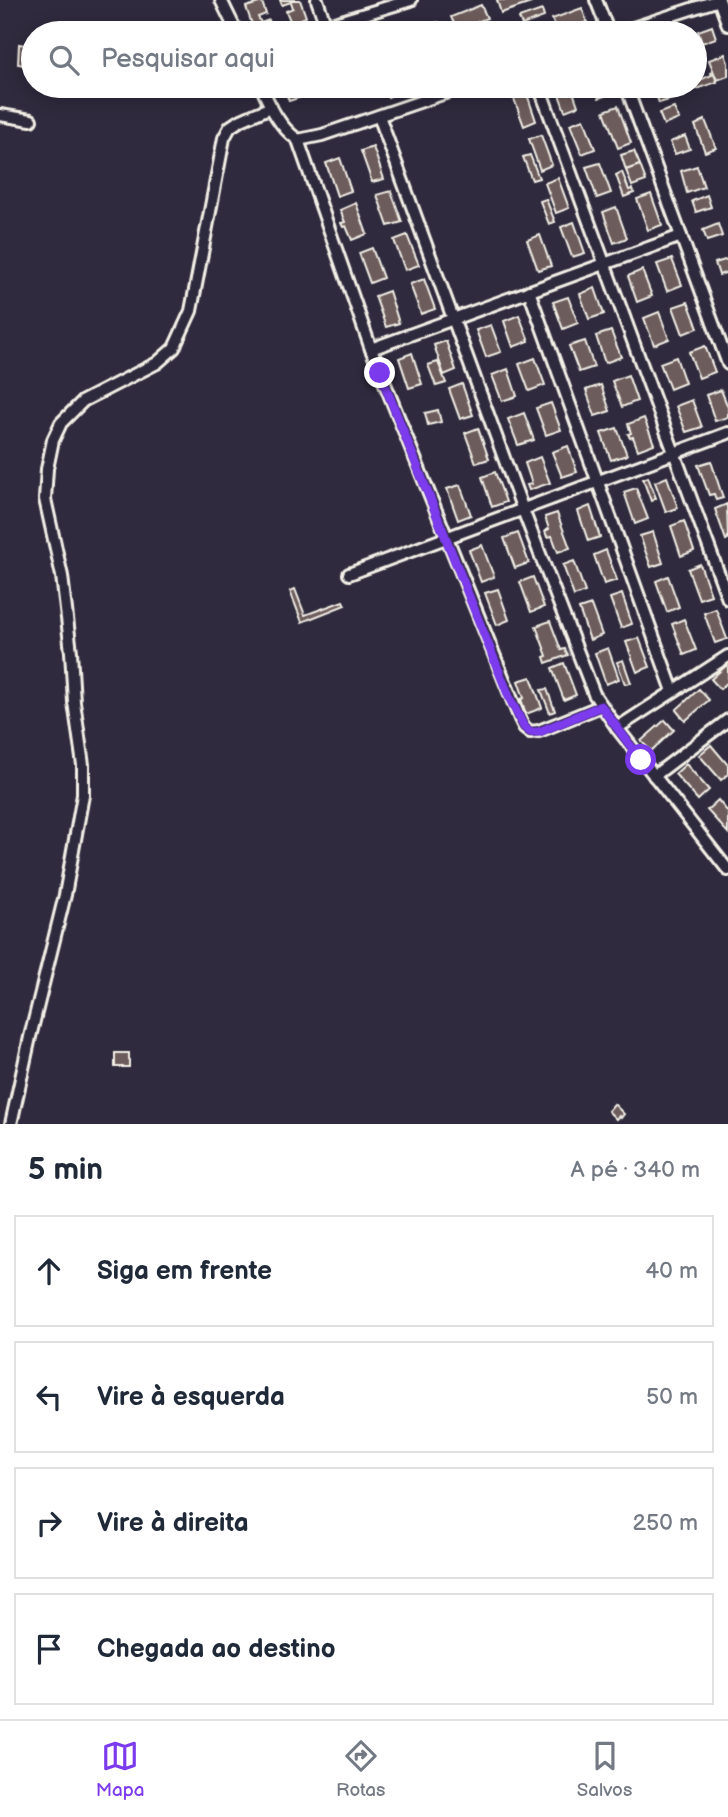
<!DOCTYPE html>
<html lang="pt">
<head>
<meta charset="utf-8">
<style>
	:root { --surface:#fff; --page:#f6f6f7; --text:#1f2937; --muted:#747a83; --line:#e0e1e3; --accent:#7c3aed }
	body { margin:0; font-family:"Balsamiq Sans",sans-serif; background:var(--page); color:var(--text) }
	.stop { position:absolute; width:21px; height:21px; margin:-16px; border:5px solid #7c3aed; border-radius:50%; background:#fff }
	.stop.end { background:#7c3aed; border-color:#fff; box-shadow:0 2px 7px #0008 }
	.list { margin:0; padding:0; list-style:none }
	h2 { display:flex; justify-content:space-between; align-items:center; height:91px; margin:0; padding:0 28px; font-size:30px }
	h2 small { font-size:23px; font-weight:400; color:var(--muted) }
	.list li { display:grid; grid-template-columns:46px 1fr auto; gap:21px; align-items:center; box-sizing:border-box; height:112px; margin:0 14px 14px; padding:0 14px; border:2px solid var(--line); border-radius:0px }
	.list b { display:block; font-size:26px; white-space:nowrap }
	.list em { font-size:23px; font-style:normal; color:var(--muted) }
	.icon { flex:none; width:38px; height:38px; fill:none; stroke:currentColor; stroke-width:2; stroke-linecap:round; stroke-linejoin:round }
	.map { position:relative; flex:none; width:728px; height:1124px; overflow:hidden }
	.search { position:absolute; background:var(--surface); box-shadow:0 4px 18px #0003; left:21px; right:21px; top:21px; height:77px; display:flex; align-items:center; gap:18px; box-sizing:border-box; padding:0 24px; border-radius:38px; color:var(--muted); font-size:26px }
	.sheet { height:595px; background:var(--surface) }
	nav { display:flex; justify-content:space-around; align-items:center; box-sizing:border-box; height:98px; border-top:2px solid var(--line); background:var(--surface); font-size:19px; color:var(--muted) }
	nav a { display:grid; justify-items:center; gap:4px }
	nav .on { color:var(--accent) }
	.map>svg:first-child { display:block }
</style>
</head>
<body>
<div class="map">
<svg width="728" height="1124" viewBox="0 0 728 1124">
	<rect width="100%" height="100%" fill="#2f2a3d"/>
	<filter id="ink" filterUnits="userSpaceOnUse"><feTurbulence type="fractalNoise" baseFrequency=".0143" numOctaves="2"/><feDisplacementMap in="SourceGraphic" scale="14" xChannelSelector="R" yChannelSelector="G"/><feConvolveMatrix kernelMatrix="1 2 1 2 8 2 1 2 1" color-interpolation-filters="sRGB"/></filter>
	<g filter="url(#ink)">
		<g fill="#6d5c5b" stroke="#f4f1e8" stroke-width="2">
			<polygon points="280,0 300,0 306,17 291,23 286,11 293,8 291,2 282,5"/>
			<polygon points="497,0 530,0 531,3 501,13"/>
			<polygon points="262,2 266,14 258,17 261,23 269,20 273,31 266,33 255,33 246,7"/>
			<polygon points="481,5 487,18 457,30 451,17"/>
			<polygon points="582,8 587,22 557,33 552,19"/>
			<polygon points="542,10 544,17 522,25 519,18"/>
			<polygon points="438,22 442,33 400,33 399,31 407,28 409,32"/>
			<polygon points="712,26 716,38 702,43 698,31"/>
			<polygon points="19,44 26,45 25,65 18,64"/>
			<polygon points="725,54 728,63 728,76 717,80 709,60"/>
			<polygon points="713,72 717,82 693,90 691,86 695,86 695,76 698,75 700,80 712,75 711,73"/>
			<polygon points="290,86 298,86 301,97 289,101 284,88"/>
			<polygon points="384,86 405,86 407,89 388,97"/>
			<polygon points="556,86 571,86 578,106 565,111"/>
			<polygon points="595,86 610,86 613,93 599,98"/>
			<polygon points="649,86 667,86 672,99 659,103 656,94 653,95"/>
			<polygon points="677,86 689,86 691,91 672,99 668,89"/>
			<polygon points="526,91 536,121 524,126 513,96"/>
			<polygon points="618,106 631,143 618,148 604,111"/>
			<polygon points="674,108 679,119 664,125 659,113"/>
			<polygon points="584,119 595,149 582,154 570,124"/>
			<polygon points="705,120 716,148 705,152 695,125"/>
			<polygon points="541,135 552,165 540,170 529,139"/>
			<polygon points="685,136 690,149 675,154 670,142"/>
			<polygon points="373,147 384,179 372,182 361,151"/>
			<polygon points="634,151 640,165 626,170 621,155"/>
			<polygon points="530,155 539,178 532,180 523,157"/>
			<polygon points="340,158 351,191 337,196 326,163"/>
			<polygon points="600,163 611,193 597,198 586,167"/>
			<polygon points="640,165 646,181 632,186 626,170"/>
			<polygon points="697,166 704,187 687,193 681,171"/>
			<polygon points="622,172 629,190 632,189 634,193 624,197 616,175"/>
			<polygon points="558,178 569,208 556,213 545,183"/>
			<polygon points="391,191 402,222 388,226 377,195"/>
			<polygon points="651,194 662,225 648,230 637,199"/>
			<polygon points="707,195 711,207 696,212 692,201"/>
			<polygon points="546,199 555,222 549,224 540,201"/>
			<polygon points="356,203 367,234 352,240 346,226 343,227 341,223 345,222 340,210"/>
			<polygon points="616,207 627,238 614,243 603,212"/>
			<polygon points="574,222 585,253 572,257 561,227"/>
			<polygon points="718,224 722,236 707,241 703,230"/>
			<polygon points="407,235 419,265 405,270 394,240"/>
			<polygon points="540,235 551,266 538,270 527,240"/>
			<polygon points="372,248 383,278 370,283 359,253"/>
			<polygon points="672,259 682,285 667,291 657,264"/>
			<polygon points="728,259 728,272 719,275 715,263"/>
			<polygon points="642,270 652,296 637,302 628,276"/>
			<polygon points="424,279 435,309 421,314 410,284"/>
			<polygon points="595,288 604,314 589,319 580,294"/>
			<polygon points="389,291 399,323 386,327 375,296"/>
			<polygon points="568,297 578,323 563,329 553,302"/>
			<polygon points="688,302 698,328 683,334 673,307"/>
			<polygon points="659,312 669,339 654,345 644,318"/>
			<polygon points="519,315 529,341 513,347 504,321"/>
			<polygon points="491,325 501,352 486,357 476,330"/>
			<polygon points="611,331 621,357 605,363 596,336"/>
			<polygon points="446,341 456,370 444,375 434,345"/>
			<polygon points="585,341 594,367 579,372 569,346"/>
			<polygon points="705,346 715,372 699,378 689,352"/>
			<polygon points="412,353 422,384 409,388 399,358"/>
			<polygon points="676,357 685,383 670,389 660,363"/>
			<polygon points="535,358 545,385 529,391 519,364"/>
			<polygon points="438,362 446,383 436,386 428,365"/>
			<polygon points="508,369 517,396 502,401 492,375"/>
			<polygon points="628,375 637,401 622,407 612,381"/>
			<polygon points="462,384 473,415 460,419 449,389"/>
			<polygon points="601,385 610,411 595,416 586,390"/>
			<polygon points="721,390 728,407 728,417 715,421 706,395"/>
			<polygon points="692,400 702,427 686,432 676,406"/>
			<polygon points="551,403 561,430 546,435 536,408"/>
			<polygon points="438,410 441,422 428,425 425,413"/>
			<polygon points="524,413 534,440 518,445 508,419"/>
			<polygon points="644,418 654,444 638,450 633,437 630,438 628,434 631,433 628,424"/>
			<polygon points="478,428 489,459 476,463 465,433"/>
			<polygon points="617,428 627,455 611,460 601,433"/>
			<polygon points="568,446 577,472 562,477 552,452"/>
			<polygon points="540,457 550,483 529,490 527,485 532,484 525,463"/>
			<polygon points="711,461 723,498 716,500 714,494 709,495 698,465"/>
			<polygon points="495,472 506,502 492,507 482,477"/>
			<polygon points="648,477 656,498 651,501 643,479"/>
			<polygon points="667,477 678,508 666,512 655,482"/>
			<polygon points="460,485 471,515 458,520 447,489"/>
			<polygon points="636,488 648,519 635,524 624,492"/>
			<polygon points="727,504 728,539 726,540 715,509"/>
			<polygon points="590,506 600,537 588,541 578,511"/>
			<polygon points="557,513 570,548 558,552 552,536 547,537 545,531 549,529 545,517"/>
			<polygon points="684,521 694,551 681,556 671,526"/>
			<polygon points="653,532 663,563 651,567 640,536"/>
			<polygon points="518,533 529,563 515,568 504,538"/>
			<polygon points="482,545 494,577 481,582 469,550"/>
			<polygon points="606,550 617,580 604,584 594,555"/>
			<polygon points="574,561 585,592 574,596 563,565"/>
			<polygon points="700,564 711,595 699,599 688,569"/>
			<polygon points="668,576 679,607 667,612 656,581"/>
			<polygon points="533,577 544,607 531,612 520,582"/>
			<polygon points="295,589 305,615 343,601 345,605 302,622 290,591"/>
			<polygon points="498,589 509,620 497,625 485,593"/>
			<polygon points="622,594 632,624 621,628 610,598"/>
			<polygon points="591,605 602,635 590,640 579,609"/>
			<polygon points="716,609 727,639 715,643 704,613"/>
			<polygon points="684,619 696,650 684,655 672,624"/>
			<polygon points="550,621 561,650 565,649 568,655 546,663 544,657 547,656 536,626"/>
			<polygon points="639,638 650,667 637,672 626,642"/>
			<polygon points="608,648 619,679 606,684 595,653"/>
			<polygon points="623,660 631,683 625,684 617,662"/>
			<polygon points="564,663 576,695 564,700 552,668"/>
			<polygon points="728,664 728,682 720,689 711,679"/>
			<polygon points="531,677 542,708 526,714 521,699 524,698 518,681"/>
			<polygon points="547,689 555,711 550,713 541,690"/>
			<polygon points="699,689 709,700 685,721 676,710"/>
			<polygon points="665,720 674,730 651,751 641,741"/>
			<polygon points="711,745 728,765 728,774 721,780 699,755"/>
			<polygon points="686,764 709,790 698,800 675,774"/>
			<polygon points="718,800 728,812 728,833 707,810"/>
			<rect x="115" y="1053" width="14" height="14"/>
			<polygon points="614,1104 624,1114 621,1118 619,1116 616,1119 608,1111"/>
		</g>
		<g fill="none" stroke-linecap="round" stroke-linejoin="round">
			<defs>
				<g id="minor">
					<polyline points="221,0 237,33"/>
					<polyline points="317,0 326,26"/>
					<polyline points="596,0 609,33"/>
					<polyline points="719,0 728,25"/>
					<polyline points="302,33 411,0"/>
					<polyline points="617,33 719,0"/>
					<path d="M261,86C270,106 279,127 298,140L371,349L520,719L524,727L530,732L539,731L601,706"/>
					<polyline points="539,86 728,599"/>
					<polyline points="626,86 728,364"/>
					<polyline points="0,115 31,120"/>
					<polyline points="379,116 523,510 594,694 617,728 728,870"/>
					<polyline points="298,140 322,135 466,86"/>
					<polyline points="529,291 673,691"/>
					<polyline points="371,349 681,236"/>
					<polyline points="349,574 728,433"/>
					<polyline points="617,728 728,656"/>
					<polyline points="654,776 728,720"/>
					<polyline points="11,1124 30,1037 65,895 83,795 83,765 74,702 71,652 62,576 45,499 47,469 53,440 61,423 83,401 157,363 174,348 191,311 224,138 230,127 239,121 271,107"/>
				</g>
			</defs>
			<use href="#minor" stroke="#f4f1e8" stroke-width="16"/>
			<use href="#minor" stroke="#2f2a3d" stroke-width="10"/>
		</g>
	</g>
	<g fill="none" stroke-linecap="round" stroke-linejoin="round" filter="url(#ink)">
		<polyline stroke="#7c3aed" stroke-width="9" points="380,373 510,699 524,727 530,732 539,732 601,706 641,760"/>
	</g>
</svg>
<div class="stop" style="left:641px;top:760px"></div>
<div class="stop end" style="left:380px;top:373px"></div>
<div class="search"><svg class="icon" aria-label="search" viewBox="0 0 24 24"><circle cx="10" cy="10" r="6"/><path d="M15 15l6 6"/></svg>Pesquisar aqui</div>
</div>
<section class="sheet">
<h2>5 min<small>A pé · 340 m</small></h2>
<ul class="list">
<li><svg class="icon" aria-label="ahead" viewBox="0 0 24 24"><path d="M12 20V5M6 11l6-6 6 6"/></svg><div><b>Siga em frente</b></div><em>40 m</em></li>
<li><svg class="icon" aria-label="left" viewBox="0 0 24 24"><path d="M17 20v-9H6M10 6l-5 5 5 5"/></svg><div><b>Vire à esquerda</b></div><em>50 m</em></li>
<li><svg class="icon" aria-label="right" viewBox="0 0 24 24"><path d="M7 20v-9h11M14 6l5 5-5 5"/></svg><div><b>Vire à direita</b></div><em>250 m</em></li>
<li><svg class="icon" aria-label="arrive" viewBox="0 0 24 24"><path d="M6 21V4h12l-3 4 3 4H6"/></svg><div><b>Chegada ao destino</b></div></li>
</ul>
</section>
<nav>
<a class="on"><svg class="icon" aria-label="map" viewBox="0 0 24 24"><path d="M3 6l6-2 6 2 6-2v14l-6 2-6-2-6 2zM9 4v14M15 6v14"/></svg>Mapa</a>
<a><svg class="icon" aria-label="directions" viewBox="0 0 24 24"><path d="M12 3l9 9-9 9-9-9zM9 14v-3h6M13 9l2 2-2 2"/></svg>Rotas</a>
<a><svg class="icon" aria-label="saved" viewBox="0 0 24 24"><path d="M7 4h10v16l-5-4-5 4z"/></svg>Salvos</a>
</nav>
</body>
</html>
